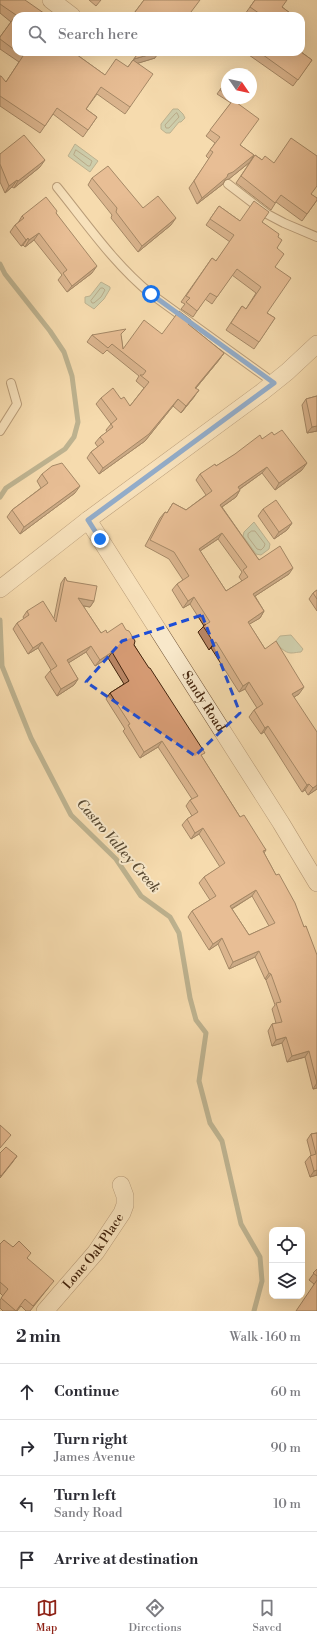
<!DOCTYPE html>
<html lang="en">
<head>
<meta charset="utf-8">
<style>
	:root { --surface:#fff; --page:#f2f2f3; --text:#2b2b33; --muted:#7c7c81; --line:#e1e1e2; --accent:#8f2418 }
	body { margin:0; font-family:"Libre Bodoni",serif; background:var(--page); color:var(--text) }
	.controls { position:absolute; right:12px; bottom:12px; display:grid; overflow:hidden; border-radius:8px; box-shadow:0 4px 16px #0002 }
	.controls button { width:36px; height:36px; display:grid; place-items:center; padding:0; border:0; border-bottom:1px solid var(--line); background:var(--surface); color:var(--text); font:20px sans-serif }
	.compass { position:absolute; left:221px; top:68px; width:36px; height:36px; border-radius:50%; background:var(--surface); box-shadow:0 4px 16px #0002; rotate:124deg }
	.stop { position:absolute; width:12px; height:12px; margin:-9px; border:3px solid #1a73e8; border-radius:50%; background:#fff }
	.stop.end { background:#1a73e8; border-color:#fff; box-shadow:0 1px 4px #0008 }
	.list { margin:0; padding:0; list-style:none }
	h2 { display:flex; justify-content:space-between; align-items:center; height:52px; margin:0; padding:0 16px; font-size:17px }
	h2 small { font-size:13px; font-weight:400; color:var(--muted) }
	.list li { display:grid; grid-template-columns:26px 1fr auto; gap:12px; align-items:center; box-sizing:border-box; height:56px; padding:0 16px; border-top:1px solid var(--line) }
	.list b { display:block; font-size:15px; white-space:nowrap }
	.list p { margin:0; font-size:13px; white-space:nowrap; color:var(--muted) }
	.list em { font-size:13px; font-style:normal; color:var(--muted) }
	.icon { flex:none; width:22px; height:22px; fill:none; stroke:currentColor; stroke-width:2; stroke-linecap:round; stroke-linejoin:round }
	.map { position:relative; flex:none; width:317px; height:1311px; overflow:hidden }
	.search { position:absolute; background:var(--surface); box-shadow:0 4px 16px #0002; left:12px; right:12px; top:12px; height:44px; display:flex; align-items:center; gap:10px; box-sizing:border-box; padding:0 14px; border-radius:12px; color:var(--muted); font-size:15px }
	.sheet { height:276px; background:var(--surface) }
	nav { display:flex; justify-content:space-around; align-items:center; box-sizing:border-box; height:56px; border-top:1px solid var(--line); background:var(--surface); font-size:11px; color:var(--muted) }
	nav a { display:grid; justify-items:center; gap:2px }
	nav .on { color:var(--accent) }
	.map>svg:first-child { display:block }
</style>
</head>
<body>
<div class="map">
<svg width="317" height="1311" viewBox="0 0 317 1311">
	<rect width="100%" height="100%" fill="#f5dbae"/>
	<filter id="stains"><feTurbulence type="fractalNoise" baseFrequency=".005" numOctaves="4"/><feColorMatrix values="0 0 0 0 .2 0 0 0 0 .09 0 0 0 0 .02 0 0 0 .5 -.17"/></filter>
	<radialGradient id="worn" r=".72"><stop offset=".6" stop-color="#630" stop-opacity="0"/><stop offset="1" stop-color="#630" stop-opacity=".3"/></radialGradient>
	<g fill="#9dbca6" stroke="#798069">
		<polygon points="173,109 178,109 183,114 185,118 181,122 179,122 170,133 166,133 161,129 161,124"/>
		<polygon points="75,144 98,161 90,172 68,156"/>
		<polygon points="101,282 110,287 110,289 104,299 94,309 85,303 85,297 90,296"/>
		<polygon points="254,522 270,544 269,549 261,555 256,554 243,536 244,532"/>
		<path d="M291,635L303,649L301,652C298,652 295,653 291,653C285,653 278,646 276,641L280,636Z"/>
	</g>
	<g fill="none" stroke-linecap="round" stroke-linejoin="round">
		<g stroke="#70705a" stroke-width="1">
			<polygon points="177,113 179,117 169,128 166,128 165,125 175,114"/>
			<polygon points="76,150 92,161 90,166 88,166 74,155"/>
			<polygon points="101,288 103,288 105,290 101,297 94,303 92,303 91,301"/>
			<polygon points="252,531 255,531 265,544 264,547 261,550 257,549 248,537 248,534"/>
		</g>
		<g stroke="#798069" stroke-width="5">
			<polyline points="0,264 5,274 50,331 64,352 72,376 78,422 74,437 65,449 6,488 0,497"/>
			<polyline points="0,620 2,666 31,738 71,815 116,859 141,896 170,917 179,933 190,998 196,1020 206,1033 199,1081 210,1123 222,1141 241,1224 260,1257 262,1281 254,1311"/>
		</g>
		<defs>
			<g id="service">
				<polyline points="228,184 267,214 284,223 317,237"/>
				<path d="M57,187C87,224 114,264 151,294L274,383"/>
				<polyline points="0,431 17,404 11,383"/>
			</g>
			<g id="minor">
				<polyline points="51,0 72,16"/>
				<path id="s1" d="M88,520L281,823L317,883"/>
				<polyline points="0,589 88,520 262,392 287,372 317,344"/>
				<path id="s2" d="M45,1311L96,1252L122,1213L125,1205V1196L121,1185"/>
			</g>
		</defs>
		<use href="#service" stroke="#705236" stroke-width="10"/>
		<use href="#minor" stroke="#705236" stroke-width="18"/>
		<use href="#service" stroke="#f8e8ca" stroke-width="8"/>
		<use href="#minor" stroke="#f8e8ca" stroke-width="17"/>
	</g>
	<g fill="#b98665" stroke="#44250e" fill-rule="evenodd">
		<polygon points="0,0 25,0 16,16 16,52 73,52 105,75 128,67 139,52 155,58 138,63 130,107 125,114 97,94 86,109 97,117 83,137 53,114 40,133 0,106 0,76 6,82 19,62 0,49 0,37 11,22 0,13"/>
		<polygon points="89,0 101,0 96,6"/>
		<polygon points="144,0 188,16 132,16"/>
		<polygon points="255,0 282,7 294,16 249,16 245,14"/>
		<polygon points="251,52 301,52 312,60 293,86 249,55"/>
		<polygon points="227,80 227,98 236,98 234,101 240,145 254,155 250,162 229,179 225,180 223,184 197,204 189,188 209,159 206,156 215,143 206,136 231,103 217,94"/>
		<polygon points="0,154 40,167 14,188 12,187 5,193 0,182"/>
		<polygon points="255,155 311,194 317,200 302,221 276,202 271,210 236,183"/>
		<polygon points="92,178 143,208 171,225 138,252 111,218 112,215 88,185"/>
		<polygon points="219,206 240,221 262,222 278,237 275,267 267,313 275,318 254,349 226,330 242,306 246,309 256,293 232,275 212,304 205,299 193,317 181,309 185,304 181,302 212,258 216,261 230,242 206,225"/>
		<polygon points="56,213 92,273 67,292 58,280 62,275 34,240 25,247 23,245 21,246 10,232 15,225 18,223 22,216"/>
		<polygon points="188,324 224,353 219,360 196,388 194,397 181,413 173,406 145,441 99,474 87,458 91,452 98,447 95,443 100,437 107,432 106,430 111,424 96,404 101,398 121,399 130,406 144,388 136,381 139,376 107,350 103,354 87,342 92,335 121,336 123,349"/>
		<polygon points="317,396 317,431 307,433 302,405 306,399"/>
		<path d="M274,435L302,470L275,490L262,473L240,489L236,497L222,507L259,560L289,574L255,596L264,611L260,618L249,624L265,649L299,694L294,697L317,789L308,795L305,790L302,792L264,732L261,734L249,717L254,710L257,708L245,689L239,692L211,648L209,650L198,632L204,626L190,604L183,608L172,590L177,584L183,580L169,559L145,546L160,518L165,512L167,513L173,503L186,510L206,495L196,480L200,474L216,466L262,439ZM218,539L242,572L239,577L242,581L226,591L200,551Z"/>
		<polygon points="42,474 75,493 20,534 7,517 12,510 41,488 37,481"/>
		<polygon points="263,509 292,523 287,530 274,539 258,516"/>
		<path d="M65,577L67,581L94,601L90,607L83,606L101,633H107L134,645L202,757L240,817L266,850L264,853L304,927L306,926L317,1088L313,1089L305,1057L287,1062L282,1043L272,1046L268,1031L272,1024L276,1023L272,1009L275,1005L266,980L265,979L255,957L229,969L218,944L209,950L188,917L192,911L210,900L199,883L204,877L220,867L199,834L191,839L182,825L187,819L192,816L186,806L190,800L192,799L158,747L140,758L123,731L125,729L106,699L110,693L124,684L108,658L95,666L86,652L68,663L78,679L74,685L57,696L45,677L50,671L51,670L38,648L28,654L13,629L17,623L24,619L23,617L27,611L54,618L61,583ZM252,896L269,926L249,935L232,909Z"/>
		<polygon points="317,590 317,611 309,599 313,593"/>
		<polygon points="317,1133 317,1175 310,1177 305,1162 310,1156 311,1155 307,1140 311,1134"/>
		<polygon points="0,1244 13,1247 27,1258 49,1287 30,1311 26,1311 21,1306 17,1311 3,1311 0,1308 0,1300 3,1296 0,1293"/>
		<polygon points="317,1269 317,1311 314,1284 309,1280"/>
	</g>
	<g fill="#966d52" stroke="#44250e">
		<polygon points="159,52 155,58 129,66 134,59"/>
		<polygon points="254,155 250,162 229,179 225,180 223,184 197,204 202,198 228,174"/>
		<polygon points="45,160 40,167 14,188 18,181"/>
		<polygon points="17,180 12,187 5,193 9,186"/>
		<polygon points="176,218 171,225 138,252 142,246"/>
		<polygon points="39,233 34,240 25,247 29,240"/>
		<polygon points="28,238 23,245 21,246 26,240"/>
		<polygon points="97,266 92,273 67,292 72,286"/>
		<polygon points="224,353 219,360 191,394 195,388"/>
		<polygon points="199,390 194,397 181,413 186,406"/>
		<polygon points="178,399 173,406 145,441 99,474 103,468"/>
		<polygon points="317,426 317,431 307,433 312,427"/>
		<polygon points="307,463 302,470 275,490 279,483"/>
		<polygon points="267,467 262,473 234,493 238,487"/>
		<polygon points="80,486 75,493 20,534 24,527"/>
		<polygon points="240,490 236,497 216,511 220,505"/>
		<polygon points="292,523 287,530 274,539 279,532"/>
		<polygon points="222,533 218,539 194,555 199,549"/>
		<polygon points="293,568 289,574 249,600 253,594"/>
		<polygon points="194,597 190,604 183,608 188,601"/>
		<polygon points="78,598 94,601 90,607 74,604"/>
		<polygon points="264,611 260,618 243,628 248,622"/>
		<polygon points="42,642 38,648 28,654 33,648"/>
		<polygon points="216,642 211,648 209,650 214,643"/>
		<polygon points="91,646 86,652 62,667 67,660"/>
		<polygon points="112,652 108,658 95,666 100,660"/>
		<polygon points="78,679 74,685 57,696 61,689"/>
		<polygon points="249,682 245,689 239,692 243,686"/>
		<polygon points="304,687 299,694 288,701 292,694"/>
		<polygon points="268,726 264,732 261,734 265,728"/>
		<polygon points="162,741 158,747 140,758 144,752"/>
		<polygon points="309,784 305,790 302,792 307,785"/>
		<polygon points="317,785 317,789 308,795 313,788"/>
		<polygon points="203,828 199,834 191,839 195,833"/>
		<polygon points="256,890 252,896 226,912 230,906"/>
		<polygon points="222,938 218,944 209,950 213,944"/>
		<polygon points="259,951 255,957 229,969 233,962"/>
		<polygon points="269,973 271,974 266,980 265,979"/>
		<polygon points="286,1037 282,1043 272,1046 276,1040"/>
		<polygon points="309,1051 305,1057 287,1062 292,1056"/>
		<polygon points="317,1083 317,1088 313,1089"/>
		<polygon points="17,1156 12,1163 0,1178 1,1176"/>
		<polygon points="317,1170 317,1175 310,1177 314,1171"/>
	</g>
	<g fill="#d79c75" stroke="#44250e" fill-rule="evenodd">
		<polygon points="0,0 25,0 48,16 16,16 16,51 0,39 0,37 16,15 0,4"/>
		<polygon points="144,0 200,0 188,16 141,16 135,12"/>
		<polygon points="255,0 287,0 282,7 294,16 263,16 250,7"/>
		<polygon points="18,52 73,52 105,75 116,59 128,67 133,60 153,74 130,107 101,87 86,109 97,117 88,130 57,108 45,126 0,96 0,76 1,76 6,82 23,56"/>
		<polygon points="139,52 158,52 134,59"/>
		<polygon points="259,52 301,52 312,60 298,80"/>
		<polygon points="227,80 227,95 220,90"/>
		<polygon points="231,98 236,98 234,101"/>
		<polygon points="233,100 259,119 240,145 254,155 233,172 228,174 227,177 202,198 194,181 213,152 210,150 220,137 210,130"/>
		<polygon points="24,135 45,160 18,181 17,180 9,186 0,164 0,154"/>
		<polygon points="291,138 317,156 317,186 311,194 317,198 317,200 307,214 281,195 275,203 241,176 255,155 262,160 265,156 274,163"/>
		<polygon points="108,166 143,208 158,196 176,218 142,246 116,212 117,208 92,178"/>
		<polygon points="46,197 57,211 56,213 97,266 72,286 63,273 67,270 39,233 29,240 28,238 26,240 15,225 24,218 22,216"/>
		<polygon points="254,201 269,212 262,222 279,234 278,237 282,240 277,248 284,254 275,267 291,278 267,313 275,318 259,342 231,323 242,306 246,309 261,287 237,269 217,297 210,293 197,311 186,302 190,298 186,296 212,258 216,261 234,235 210,219 219,206 240,221"/>
		<polygon points="179,311 191,320 188,324 224,353 195,388 199,390 186,406 178,399 149,434 103,468 91,452 104,442 100,437 113,427 111,424 117,419 101,398 113,388 121,399 124,397 130,406 149,382 140,375 143,375 146,371 112,344 108,348 92,335 126,329 121,334 123,349 144,320 162,334"/>
		<polygon points="317,396 317,426 312,427 306,399"/>
		<path d="M282,430L307,463L279,483L267,467L238,487L240,490L220,505L259,560L280,546L293,568L253,594L264,611L248,622L265,649L276,641L304,687L292,694L317,732V785L313,788L309,784L307,785L268,726L265,728L254,710L263,704L249,682L243,686L216,642L214,643L203,626L210,622L194,597L188,601L177,584L189,576L174,552L150,540L165,512L167,513L173,503L186,510L212,491L200,474L215,464L216,466L235,454L260,435L262,439L272,432L274,435ZM222,533L247,567L243,570L248,577L226,591L199,549Z"/>
		<polygon points="62,463 80,486 24,527 12,510 48,483 42,474 52,466"/>
		<polygon points="276,500 292,523 279,532 263,509"/>
		<path d="M65,577L67,581L97,586L94,601L78,598L101,633L106,630L107,633L122,623L126,630L129,631L135,641L134,645L149,668H150L205,753L201,755L240,817L244,815L266,850L263,851L276,875L279,874L295,903L304,927L306,926L317,955V1083L309,1051L292,1056L286,1037L276,1040L272,1024L282,1022L276,1003L281,1002L271,974L269,973L259,951L233,962L222,938L213,944L192,911L216,896L204,877L225,863L203,828L195,833L187,819L198,812L190,800L198,796L162,741L144,752L128,725L130,724L110,693L129,681L112,652L100,660L91,646L67,660L78,679L61,689L50,671L57,666L42,642L33,648L17,623L29,615L27,611L43,601L56,622ZM256,890L275,923L249,935L230,906Z"/>
		<polygon points="317,590 317,599 313,593"/>
		<polygon points="0,1125 11,1135 0,1148"/>
		<polygon points="317,1133 317,1170 314,1171 310,1156 316,1154 311,1134"/>
		<polygon points="6,1147 17,1156 1,1176 0,1175 0,1153"/>
		<polygon points="4,1240 13,1247 19,1241 31,1253 27,1258 54,1281 33,1306 25,1299 16,1311 1,1298 8,1289 0,1282 0,1244"/>
		<polygon points="317,1269 317,1276 313,1273"/>
		<polygon points="317,1280 317,1311 296,1311"/>
	</g>
	<g fill="none" stroke-linecap="round" stroke-linejoin="round">
		<polyline stroke="#1a73e8" stroke-width="5" points="100,539 88,520 274,383 151,294"/>
	</g>
	<path d="M0 0H317V1311H0ZM202,615L240,713L195,756L86,682L122,641Z" fill="#f5dbae" fill-opacity=".55" fill-rule="evenodd"/>
	<path fill="none" stroke="#1d4ed8" stroke-width="3" stroke-dasharray="8 5" stroke-linejoin="round" d="M202,615L240,713L195,756L86,682L122,641Z"/>
	<g text-anchor="middle" dominant-baseline="central" stroke-width="4" stroke-linejoin="round" paint-order="stroke">
		<g font-size="13" fill="#44250e" stroke="#f8e8ca">
			<text stroke="none"><textPath href="#s1" startOffset="215">Sandy Road</textPath></text>
			<text stroke="none"><textPath href="#s2" startOffset="77">Lone Oak Place</textPath></text>
		</g>
		<g font-size="14" font-style="italic" fill="#5a4b34" stroke="#f8e8ca">
			<text transform="translate(118 846) rotate(49)">Castro Valley Creek</text>
		</g>
	</g>
	<rect width="100%" height="100%" filter="url(#stains)"/>
	<rect width="100%" height="100%" fill="url(#worn)"/>
</svg>
<div class="controls">
<button><svg class="icon" aria-label="locate" viewBox="0 0 24 24"><circle cx="12" cy="12" r="6"/><path d="M12 2v4M12 18v4M2 12h4M18 12h4"/></svg></button>
<button><svg class="icon" aria-label="layers" viewBox="0 0 24 24"><path d="M12 4l9 5-9 5-9-5zM3 14l9 5 9-5"/></svg></button>
</div>
<svg class="compass" viewBox="-18 -18 36 36"><path d="M0-13l5 13h-10z" fill="#e53935"/><path d="M0 13l5-13h-10z" fill="#7c7c81"/></svg>
<div class="stop" style="left:151px;top:294px"></div>
<div class="stop end" style="left:100px;top:539px"></div>
<div class="search"><svg class="icon" aria-label="search" viewBox="0 0 24 24"><circle cx="10" cy="10" r="6"/><path d="M15 15l6 6"/></svg>Search here</div>
</div>
<section class="sheet">
<h2>2 min<small>Walk · 160 m</small></h2>
<ul class="list">
<li><svg class="icon" aria-label="ahead" viewBox="0 0 24 24"><path d="M12 20V5M6 11l6-6 6 6"/></svg><div><b>Continue</b></div><em>60 m</em></li>
<li><svg class="icon" aria-label="right" viewBox="0 0 24 24"><path d="M7 20v-9h11M14 6l5 5-5 5"/></svg><div><b>Turn right</b><p>James Avenue</p></div><em>90 m</em></li>
<li><svg class="icon" aria-label="left" viewBox="0 0 24 24"><path d="M17 20v-9H6M10 6l-5 5 5 5"/></svg><div><b>Turn left</b><p>Sandy Road</p></div><em>10 m</em></li>
<li><svg class="icon" aria-label="arrive" viewBox="0 0 24 24"><path d="M6 21V4h12l-3 4 3 4H6"/></svg><div><b>Arrive at destination</b></div></li>
</ul>
</section>
<nav>
<a class="on"><svg class="icon" aria-label="map" viewBox="0 0 24 24"><path d="M3 6l6-2 6 2 6-2v14l-6 2-6-2-6 2zM9 4v14M15 6v14"/></svg>Map</a>
<a><svg class="icon" aria-label="directions" viewBox="0 0 24 24"><path d="M12 3l9 9-9 9-9-9zM9 14v-3h6M13 9l2 2-2 2"/></svg>Directions</a>
<a><svg class="icon" aria-label="saved" viewBox="0 0 24 24"><path d="M7 4h10v16l-5-4-5 4z"/></svg>Saved</a>
</nav>
</body>
</html>
